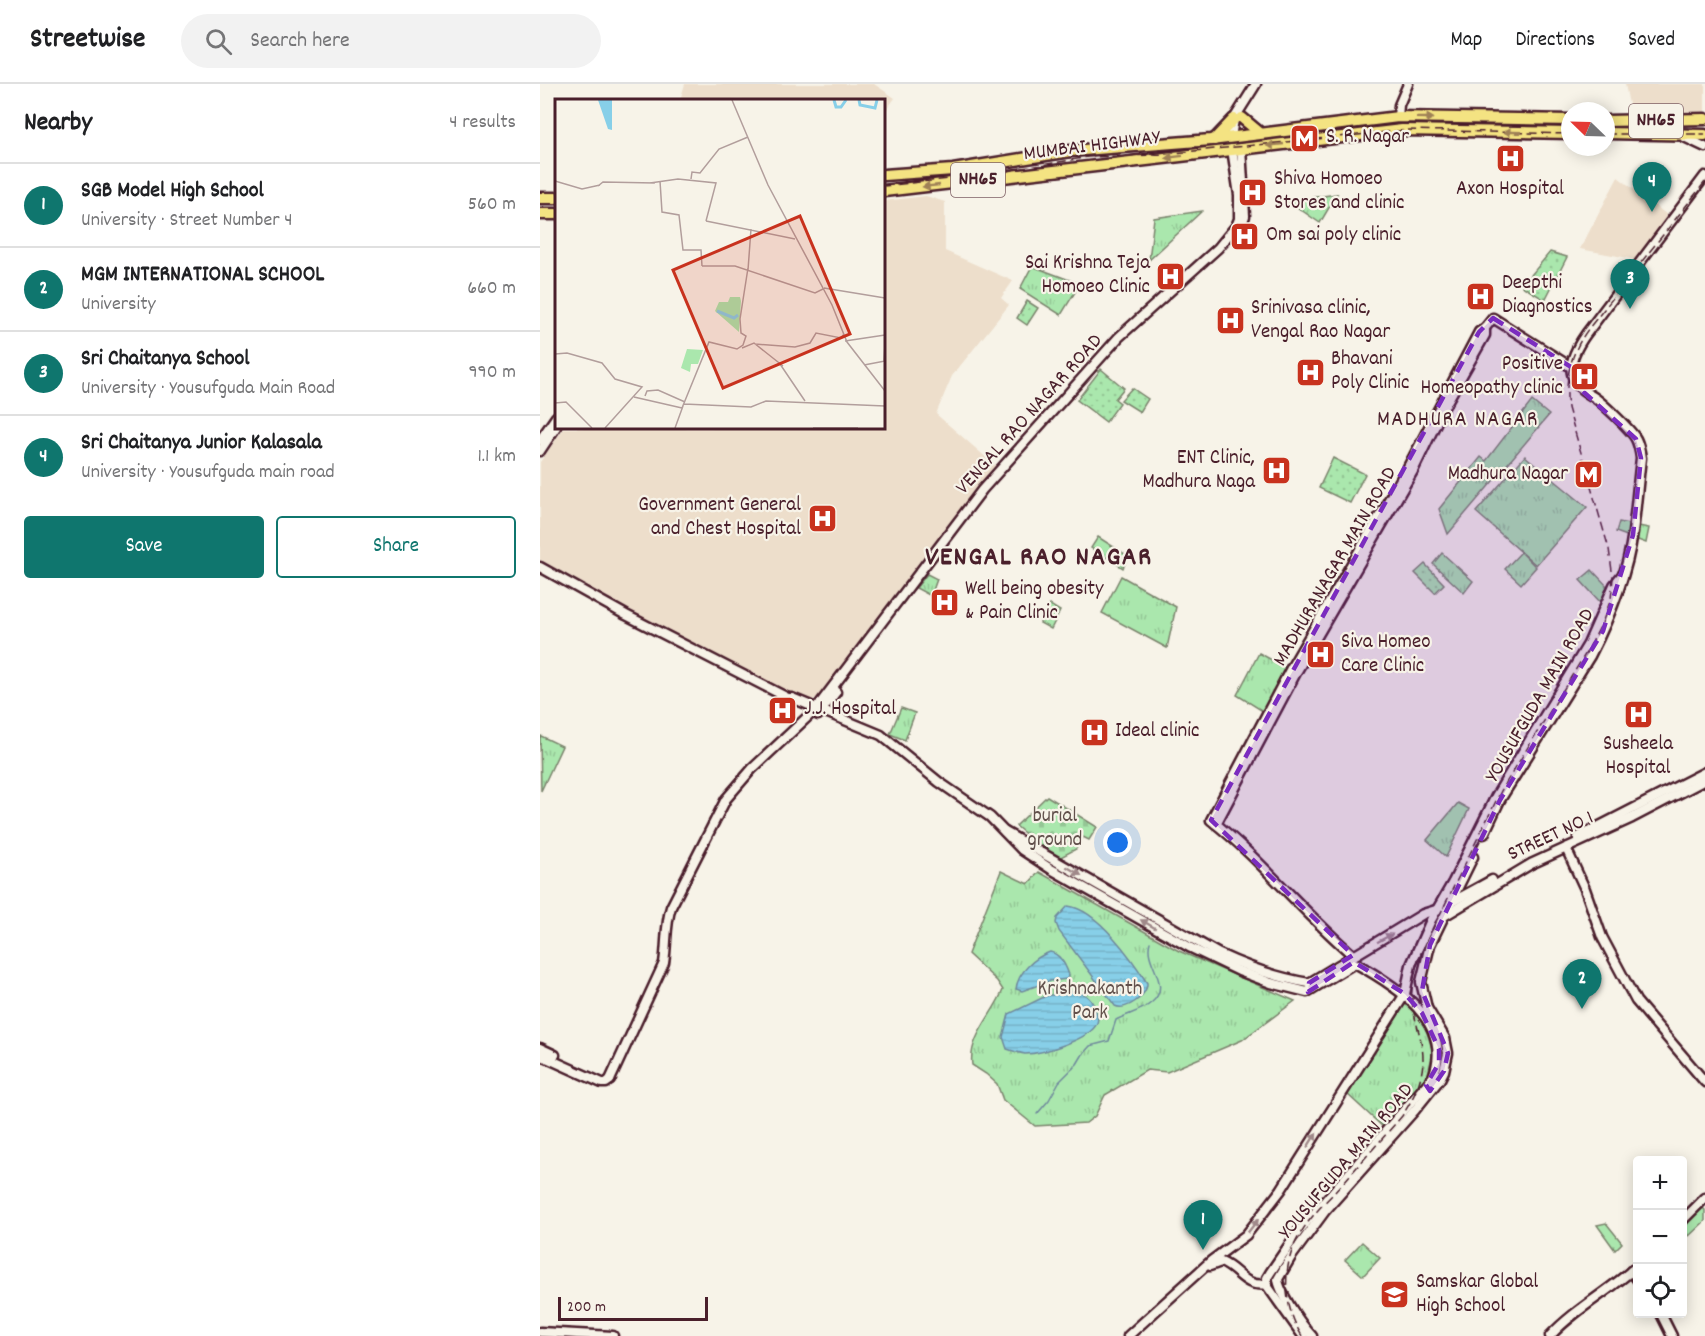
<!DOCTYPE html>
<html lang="en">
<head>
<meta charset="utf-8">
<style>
	:root { --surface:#fff; --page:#f2f2f2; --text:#202124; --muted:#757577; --line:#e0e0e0; --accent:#0f766e }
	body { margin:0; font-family:Dekko,sans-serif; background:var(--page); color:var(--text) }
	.controls { position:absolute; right:18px; bottom:18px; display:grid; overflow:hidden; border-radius:6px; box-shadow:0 3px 15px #0003 }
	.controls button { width:54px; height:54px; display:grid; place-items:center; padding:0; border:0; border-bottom:2px solid var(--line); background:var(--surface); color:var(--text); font:30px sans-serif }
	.compass { position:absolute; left:1021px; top:18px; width:54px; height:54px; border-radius:50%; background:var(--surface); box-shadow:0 3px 15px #0003; rotate:293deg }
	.scale { position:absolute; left:18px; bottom:15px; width:150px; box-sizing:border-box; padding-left:6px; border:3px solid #4a1f2b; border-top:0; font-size:16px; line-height:21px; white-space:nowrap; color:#4a1f2b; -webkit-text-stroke:4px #f7f3e8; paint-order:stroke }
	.you { position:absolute; left:578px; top:759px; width:21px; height:21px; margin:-15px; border:4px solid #fff; border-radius:50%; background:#1a73e8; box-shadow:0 0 0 9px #1a73e833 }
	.badge { display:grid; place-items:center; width:39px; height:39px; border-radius:50%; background:var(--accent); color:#fff; font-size:20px; font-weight:700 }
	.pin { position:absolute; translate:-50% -50px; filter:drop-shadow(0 2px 3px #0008) }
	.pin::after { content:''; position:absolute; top:32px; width:21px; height:18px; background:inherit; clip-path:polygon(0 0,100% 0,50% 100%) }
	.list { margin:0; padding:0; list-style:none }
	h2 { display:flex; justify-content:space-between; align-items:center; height:78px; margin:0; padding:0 24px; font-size:26px }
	h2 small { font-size:20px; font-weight:400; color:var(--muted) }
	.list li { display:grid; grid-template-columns:39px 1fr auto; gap:18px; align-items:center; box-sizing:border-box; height:84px; padding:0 24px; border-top:2px solid var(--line) }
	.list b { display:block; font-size:22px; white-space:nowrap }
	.list p { margin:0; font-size:20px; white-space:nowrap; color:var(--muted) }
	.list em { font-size:20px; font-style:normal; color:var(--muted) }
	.actions { display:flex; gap:12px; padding:18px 24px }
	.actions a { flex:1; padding:14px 0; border:2px solid var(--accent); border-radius:6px; text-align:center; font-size:21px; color:var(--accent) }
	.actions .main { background:var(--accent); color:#fff }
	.icon { flex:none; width:33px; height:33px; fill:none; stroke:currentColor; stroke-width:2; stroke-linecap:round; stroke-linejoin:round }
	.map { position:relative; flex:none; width:1165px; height:1252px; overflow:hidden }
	header { display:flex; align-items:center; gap:36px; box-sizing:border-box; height:84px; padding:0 30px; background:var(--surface); border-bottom:2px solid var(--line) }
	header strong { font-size:28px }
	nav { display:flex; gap:33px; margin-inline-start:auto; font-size:21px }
	.search { width:420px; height:54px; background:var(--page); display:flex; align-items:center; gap:15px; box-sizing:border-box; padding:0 21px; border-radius:33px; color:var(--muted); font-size:22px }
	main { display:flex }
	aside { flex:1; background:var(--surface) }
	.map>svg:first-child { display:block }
</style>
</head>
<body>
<header>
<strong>Streetwise</strong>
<div class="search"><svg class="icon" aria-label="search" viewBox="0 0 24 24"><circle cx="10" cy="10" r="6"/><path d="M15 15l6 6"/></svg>Search here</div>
<nav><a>Map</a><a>Directions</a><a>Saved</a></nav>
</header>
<main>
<aside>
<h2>Nearby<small>4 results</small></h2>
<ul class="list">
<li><span class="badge">1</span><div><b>SGB Model High School</b><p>University · Street Number 4</p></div><em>560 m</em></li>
<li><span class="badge">2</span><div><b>MGM INTERNATIONAL SCHOOL</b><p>University</p></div><em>660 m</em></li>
<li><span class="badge">3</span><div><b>Sri Chaitanya School</b><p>University · Yousufguda Main Road</p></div><em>990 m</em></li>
<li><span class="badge">4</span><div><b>Sri Chaitanya Junior Kalasala</b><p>University · Yousufguda main road</p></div><em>1.1 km</em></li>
</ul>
<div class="actions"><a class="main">Save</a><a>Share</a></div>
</aside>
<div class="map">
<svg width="1165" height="1252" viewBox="0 0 1165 1252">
	<defs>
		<pattern id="grass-dots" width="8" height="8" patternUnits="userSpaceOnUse" patternTransform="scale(1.5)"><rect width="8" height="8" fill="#aae7ad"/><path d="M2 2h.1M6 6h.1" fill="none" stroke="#94c695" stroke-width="1.8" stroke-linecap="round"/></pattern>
		<pattern id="cemetery-stones" width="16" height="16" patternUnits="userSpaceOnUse" patternTransform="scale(1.5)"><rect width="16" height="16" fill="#aae7ad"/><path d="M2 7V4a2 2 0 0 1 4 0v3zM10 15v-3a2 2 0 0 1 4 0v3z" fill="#94c695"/></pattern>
		<pattern id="park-tufts" width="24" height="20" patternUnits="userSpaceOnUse" patternTransform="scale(1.5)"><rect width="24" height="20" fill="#aae7ad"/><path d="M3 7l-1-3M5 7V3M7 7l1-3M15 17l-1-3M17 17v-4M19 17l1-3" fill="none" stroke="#94c695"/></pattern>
		<pattern id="water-rules" width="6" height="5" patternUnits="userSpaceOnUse" patternTransform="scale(1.5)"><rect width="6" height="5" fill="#87cfe8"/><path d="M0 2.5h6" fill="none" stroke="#76b1c7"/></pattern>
	</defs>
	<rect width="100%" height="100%" fill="#f7f3e8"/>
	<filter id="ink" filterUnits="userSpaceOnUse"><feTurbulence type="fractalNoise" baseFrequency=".0167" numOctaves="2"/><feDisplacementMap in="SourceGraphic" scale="12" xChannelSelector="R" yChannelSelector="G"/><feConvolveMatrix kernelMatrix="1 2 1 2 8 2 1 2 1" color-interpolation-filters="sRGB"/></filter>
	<g filter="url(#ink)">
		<g fill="#eddecb">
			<polygon points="145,0 334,0 355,14 344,29 344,16 140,16"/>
			<polygon points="1085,0 1165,0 1165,32 1091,31"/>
			<polygon points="965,64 981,70 976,85 960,80"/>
			<polygon points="1078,93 1131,134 1099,176 1040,165"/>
			<polygon points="386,112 405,118 405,167 473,197 461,214 469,221 412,292 396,330 456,382 406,445 277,614 266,618 106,535 0,476 0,378 24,344 344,344 344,117"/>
		</g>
		<g fill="url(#grass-dots)" stroke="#7a836c" stroke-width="1.5">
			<polygon points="1010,168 1027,173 1005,216 982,202"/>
			<polygon points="487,217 498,224 487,241 477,234"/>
			<polygon points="561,285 584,304 575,315 580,319 566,338 537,316"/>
			<polygon points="592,304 608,315 600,328 581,316"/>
			<polygon points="793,374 825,390 810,419 779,404"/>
			<polygon points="885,480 904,500 895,509 875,489"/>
		</g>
		<polygon fill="url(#cemetery-stones)" stroke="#7a836c" stroke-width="1.5" points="507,712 557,743 549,756 543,753 536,765 519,774 502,764 476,742"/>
		<g fill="url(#park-tufts)" stroke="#7a836c" stroke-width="1.5">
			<polygon points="797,110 780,139 748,117"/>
			<polygon points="662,127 609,176 614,134"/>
			<polygon points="492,182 540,200 521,231 480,205"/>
			<polygon points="992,317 1009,331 908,450 899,425 941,373 946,377"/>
			<polygon points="985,372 1047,423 996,481 936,428"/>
			<polygon points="1079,438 1109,444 1106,459 1076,448"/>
			<polygon points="558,453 588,472 583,484 551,464"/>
			<polygon points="981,468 996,483 981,500 965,485"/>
			<polygon points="902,469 933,497 924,509 893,480"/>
			<polygon points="1052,486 1069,504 1061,519 1040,496"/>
			<polygon points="387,490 397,495 391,512 376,504"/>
			<polygon points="581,492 636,523 627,564 562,529"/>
			<polygon points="510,521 520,527 511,545 500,539"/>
			<polygon points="719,569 752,587 729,631 697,611"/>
			<polygon points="361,624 375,629 365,656 350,650"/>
			<polygon points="1,652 22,662 1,707 0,654"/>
			<polygon points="918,719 929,725 906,773 887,756"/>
			<path d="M461,787L488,800L499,788L639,867L755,917L702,956L627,988L607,986L565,1011L555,1032L546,1039L495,1042L463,1016L457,1000L446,990L432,981C428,953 454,930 463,906L457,897L428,870Z"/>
			<polygon points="862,914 881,929 893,968 888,990 845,1045 805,1008"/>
			<polygon points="1163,1124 1165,1126 1165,1137 1149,1152 1143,1146 1143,1143"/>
			<polygon points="1066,1139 1082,1159 1075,1166 1057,1141"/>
			<polygon points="822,1158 840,1174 823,1192 805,1176"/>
		</g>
		<g fill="url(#water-rules)" stroke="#6f899c" stroke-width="1.5">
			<path d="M528,822C557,825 593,876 607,899C608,911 586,928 575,922L519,847L516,839L517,834Z"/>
			<path d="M510,868C520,870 526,882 529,891L527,895L510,897L482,907L476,905C478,888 495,873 510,868Z"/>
			<path d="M535,907C545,909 552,915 555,925C557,929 559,934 557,939C551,955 502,970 485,970C479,969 473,967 467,965L463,953L469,930L506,912Z"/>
		</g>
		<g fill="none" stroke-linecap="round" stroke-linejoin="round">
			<path stroke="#6f899c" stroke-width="1.5" d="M497,1030L509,1016L519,998L537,980L543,970L550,962L569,957L576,936C587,930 602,927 611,919C634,901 603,879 610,858"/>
			<defs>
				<g id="secondary">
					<polyline points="858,33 859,21 868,0"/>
					<polyline points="691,53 694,35 716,0"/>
					<polyline points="1144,53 1165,63"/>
					<polyline points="701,143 705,132 701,64"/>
					<polyline points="0,356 16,333"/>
					<polyline points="0,367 16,343"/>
					<polyline points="0,483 86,531 248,614 250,617"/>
					<path d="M248,614H252L341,651L399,698L450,733L482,766L511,785L651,864L699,887L731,899L767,908L815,879C855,901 915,938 893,993L758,1148L730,1189L727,1194L728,1203L763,1252"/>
					<polyline points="278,631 296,608"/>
					<polyline points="676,740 757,587 873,387 904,323 945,251 945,244"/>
					<path d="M465,748L679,870C707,883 738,894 769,899L883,830L899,825"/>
					<path d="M944,750L960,716L1050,572C1070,533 1087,492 1093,448C1096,424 1098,399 1101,374C1100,367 1099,361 1096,355C1092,347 1061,317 1052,312C1022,296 1029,274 1046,250L1165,92"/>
					<polyline points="1038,753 1165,688"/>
					<polyline points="1026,764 1045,805 1062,853 1096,917 1165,998"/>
					<polyline points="910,819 952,796"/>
					<polyline points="904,832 933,773"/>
					<path d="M813,871C763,829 722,776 671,736L751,584L868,383L939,248L945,244L953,234L1031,283"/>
					<polyline points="0,964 15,971"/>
					<polyline points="0,971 62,999 66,999 70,996"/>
					<path d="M70,996L124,879C127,860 125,841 131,823L186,715L212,685L276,625L442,406L579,253L678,164L696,142L699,135V111L692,65"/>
					<polyline points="1142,1137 1165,1114"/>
					<path d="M670,1182L681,1178C700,1186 704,1204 727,1200"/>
					<polyline points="1091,1187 1098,1196"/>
					<polyline points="1121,1230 1132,1252"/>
					<polyline points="0,1248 73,1252"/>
					<polyline points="588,1252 671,1177 706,1151 741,1106 865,910 871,881 891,836 913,798 956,712 1048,560 1074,501 1082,491"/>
					<path d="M772,1252C762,1242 739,1208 738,1195L751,1173L785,1127L875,1026L900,995L904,987L908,969L905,954L887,924L881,898L890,861L904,832L991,780L1092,734L1165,696"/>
					<path d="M1010,1252C1036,1224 1070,1207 1098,1181"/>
				</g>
				<g id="highway">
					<polyline points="702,34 720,49"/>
					<polyline points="1066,37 1165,35"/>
					<polyline points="1066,49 1165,51"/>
					<polyline points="674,56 694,35"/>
					<polyline points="344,91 413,86 531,67 671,56 858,33 1030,36"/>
					<polyline points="344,107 862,46 1030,49"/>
					<polyline points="0,114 16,114"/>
					<polyline points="0,130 16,130"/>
				</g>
			</defs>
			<use href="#secondary" stroke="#4a1f2b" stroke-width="13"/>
			<use href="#highway" stroke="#4a1f2b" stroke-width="15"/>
			<use href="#secondary" stroke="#f7f3e8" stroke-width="8"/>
			<use href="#highway" stroke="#f4e382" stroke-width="10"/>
			<g stroke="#4a1f2b" stroke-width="1.5" stroke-dasharray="9 4.5" stroke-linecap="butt">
				<polyline points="1066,50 1165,50"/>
				<polyline points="344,102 445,91 548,73 614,71 868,46 1030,50"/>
				<polyline points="0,120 16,120"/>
				<path d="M762,1252C742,1221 741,1178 762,1147C773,1129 790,1114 804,1098C823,1076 843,1054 862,1032C873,1015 883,996 883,975C883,957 876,941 873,924C870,906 873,889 879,873L961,707L1049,564L1062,539L1071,515L1073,494L1069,465L1028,324C1024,294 1031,268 1049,244L1165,98"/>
			</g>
		</g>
		<defs><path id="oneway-solid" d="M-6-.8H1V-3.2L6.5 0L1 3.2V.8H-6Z" transform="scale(1.5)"/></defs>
		<g fill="#9f8156">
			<use href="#oneway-solid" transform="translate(885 34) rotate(1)"/>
			<use href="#oneway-solid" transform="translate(972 48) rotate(-179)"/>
			<use href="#oneway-solid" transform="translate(735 61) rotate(174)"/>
			<use href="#oneway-solid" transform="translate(634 73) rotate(173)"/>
			<use href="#oneway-solid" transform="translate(391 102) rotate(174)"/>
		</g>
		<g fill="#a0898a">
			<use href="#oneway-solid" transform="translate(534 787) rotate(30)"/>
			<use href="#oneway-solid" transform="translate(608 840) rotate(-150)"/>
			<use href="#oneway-solid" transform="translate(845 854) rotate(-28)"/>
			<use href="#oneway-solid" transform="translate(772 1056) rotate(-58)"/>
			<use href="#oneway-solid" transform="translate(713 1142) rotate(-52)"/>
		</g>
	</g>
	<path fill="#7b2cbf" fill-opacity="0.2" stroke="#7b2cbf" stroke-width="4.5" stroke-dasharray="12 8" stroke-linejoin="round" d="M953,234L1031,283L1038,303L1096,355L1101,374L1093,451L1063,547L960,716L890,861L882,907L908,969L904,987L890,1007L886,1001L899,979V965L882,929L865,910L814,878L768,908L769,899L813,871L671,736L939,248Z"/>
	<defs>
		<symbol id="metro-square" viewBox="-11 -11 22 22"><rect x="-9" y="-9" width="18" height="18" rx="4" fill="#c8321e" stroke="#f7f3e8"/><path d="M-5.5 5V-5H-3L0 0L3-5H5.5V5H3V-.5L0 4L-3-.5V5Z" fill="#fff"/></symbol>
		<symbol id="hospital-square" viewBox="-11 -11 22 22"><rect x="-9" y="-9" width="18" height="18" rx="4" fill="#c8321e" stroke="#f7f3e8"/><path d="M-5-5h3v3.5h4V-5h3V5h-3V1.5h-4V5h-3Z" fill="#fff"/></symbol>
		<symbol id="university-square" viewBox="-11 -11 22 22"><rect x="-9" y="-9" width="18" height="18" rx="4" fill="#c8321e" stroke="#f7f3e8"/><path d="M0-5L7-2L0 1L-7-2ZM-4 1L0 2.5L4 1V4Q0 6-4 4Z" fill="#fff"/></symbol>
	</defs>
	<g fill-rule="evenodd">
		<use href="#metro-square" x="748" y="38" width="33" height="33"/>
		<use href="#hospital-square" x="954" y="58" width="33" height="33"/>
		<use href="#hospital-square" x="696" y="92" width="33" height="33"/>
		<use href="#hospital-square" x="688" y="136" width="33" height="33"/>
		<use href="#hospital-square" x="614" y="176" width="33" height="33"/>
		<use href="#hospital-square" x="924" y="196" width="33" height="33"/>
		<use href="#hospital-square" x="674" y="220" width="33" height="33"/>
		<use href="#hospital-square" x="754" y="272" width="33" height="33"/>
		<use href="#hospital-square" x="1028" y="276" width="33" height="33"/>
		<use href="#hospital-square" x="720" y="370" width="33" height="33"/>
		<use href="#metro-square" x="1032" y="374" width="33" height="33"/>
		<use href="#hospital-square" x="266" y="418" width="33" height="33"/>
		<use href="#hospital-square" x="388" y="502" width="33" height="33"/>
		<use href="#hospital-square" x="764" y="554" width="33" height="33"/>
		<use href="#hospital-square" x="226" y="610" width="33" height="33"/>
		<use href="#hospital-square" x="1082" y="614" width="33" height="33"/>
		<use href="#hospital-square" x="538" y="632" width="33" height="33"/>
		<use href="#university-square" x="838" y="1194" width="33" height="33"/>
	</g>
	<g text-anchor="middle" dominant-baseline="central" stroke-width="4.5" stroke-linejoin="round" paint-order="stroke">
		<g fill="#f7f3e8" stroke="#7e5f64" stroke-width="1.5">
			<rect x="1089" y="20" width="54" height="34" rx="4.5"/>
			<rect x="411" y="79" width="54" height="34" rx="4.5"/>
		</g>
		<g font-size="20" font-weight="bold" fill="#4a1f2b">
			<text x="1116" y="37">NH65</text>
			<text x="438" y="96">NH65</text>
		</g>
		<g font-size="21" fill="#4a1f2b" stroke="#f7f3e8" text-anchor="start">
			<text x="786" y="54">S. R. Nagar</text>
			<text x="734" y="96">Shiva Homoeo<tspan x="734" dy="24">Stores and clinic</tspan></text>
			<text x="970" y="106" text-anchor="middle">Axon Hospital</text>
			<text x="726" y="152">Om sai poly clinic</text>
			<text x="610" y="180" text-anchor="end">Sai Krishna Teja<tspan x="610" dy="24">Homoeo Clinic</tspan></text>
			<text x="962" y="200">Deepthi<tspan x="962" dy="24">Diagnostics</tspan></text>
			<text x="711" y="225">Srinivasa clinic,<tspan x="711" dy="24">Vengal Rao Nagar</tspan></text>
			<text x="791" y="276">Bhavani<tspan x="791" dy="24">Poly Clinic</tspan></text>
			<text x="1023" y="281" text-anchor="end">Positive<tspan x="1023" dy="24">Homeopathy clinic</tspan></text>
			<text x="715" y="375" text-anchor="end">ENT Clinic,<tspan x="715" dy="24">Madhura Naga</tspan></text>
			<text x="1028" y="391" text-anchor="end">Madhura Nagar</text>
			<text x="261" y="422" text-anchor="end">Government General<tspan x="261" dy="24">and Chest Hospital</tspan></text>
			<text x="425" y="506">Well being obesity<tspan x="425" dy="24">&amp; Pain Clinic</tspan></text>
			<text x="801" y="559">Siva Homeo<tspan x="801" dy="24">Care Clinic</tspan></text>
			<text x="264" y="626">J.J. Hospital</text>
			<text x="575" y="648">Ideal clinic</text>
			<text x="1098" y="661" text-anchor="middle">Susheela<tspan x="1098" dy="24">Hospital</tspan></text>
			<text x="876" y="1199">Samskar Global<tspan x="876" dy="24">High School</tspan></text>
		</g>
		<g font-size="21" fill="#4a1f2b" stroke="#f7f3e8">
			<text transform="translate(552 63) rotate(-7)">MUMBAI HIGHWAY</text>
			<text transform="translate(490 331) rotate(-48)">VENGAL RAO NAGAR ROAD</text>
			<text transform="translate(796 483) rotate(-60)">MADHURANAGAR MAIN ROAD</text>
			<text transform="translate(1001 612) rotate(-60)">YOUSUFGUDA MAIN ROAD</text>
			<text transform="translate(1011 753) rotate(-25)">STREET NO 1</text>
			<text transform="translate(807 1078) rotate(-50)">YOUSUFGUDA MAIN ROAD</text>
		</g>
		<g font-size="21" fill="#62514c" stroke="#f7f3e8">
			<text x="515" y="733">burial<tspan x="515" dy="24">ground</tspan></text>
			<text x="550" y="906">Krishnakanth<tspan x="550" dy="24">Park</tspan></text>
		</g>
		<g font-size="22" letter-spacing="1.5" fill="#4a1f2b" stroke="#f7f3e8">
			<text x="918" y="336">MADHURA NAGAR</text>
		</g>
		<g font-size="27" font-weight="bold" letter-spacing="1.5" fill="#4a1f2b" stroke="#f7f3e8">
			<text x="499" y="474">VENGAL RAO NAGAR</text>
		</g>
	</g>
	<g transform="translate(15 15)">
		<rect width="330" height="330" fill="#f7f3e8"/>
		<path d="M175,198H185L186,202L184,233L160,212L164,203H173Z" fill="#aae7ad"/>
		<path d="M132,250L148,251L143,265H136L135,273L126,269Z" fill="#aae7ad"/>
		<path d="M43,1H57V31L53,30Z" fill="#87cfe8"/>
		<path fill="none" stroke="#87cfe8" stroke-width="3" d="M279,1L281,8H286L291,1M304,1L305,6L320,9L322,1M162,212L179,219L183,216"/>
		<path fill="none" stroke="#b29e9c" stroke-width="1.5" d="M177,1L213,86L277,206L292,243L330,292M136,80L137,73L145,74L164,50L193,38M0,82L27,90L45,86M105,82L107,113L124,116L128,151H146L147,167M95,84L123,80L161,84L151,122M43,87L48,83L100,84M151,122L240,140M147,167H180L260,194L268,190M193,171L196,130M269,189L330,199M290,242L330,236M200,245L240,248L255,244L261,234L286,239L289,235M187,249L199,244L228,267M0,255L12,254L47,264L60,280L87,288L50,329M329,263L330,245M225,265L250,302M309,266L330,262M90,297L92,292L103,291L130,303M79,298L127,309M0,304L11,303L37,329M129,305L196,308L211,302L330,307M127,309L154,243L182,250L188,246L191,237L186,234L185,220L193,169M120,329L128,307M258,329H303"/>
		<path fill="#c8321e" fill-opacity="0.15" stroke="#c8321e" stroke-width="3" d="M245,117L295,235L168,289L118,171Z"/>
		<rect width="330" height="330" fill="none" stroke="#4a1f2b" stroke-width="3"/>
	</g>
</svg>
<div class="controls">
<button>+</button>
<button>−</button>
<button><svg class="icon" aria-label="locate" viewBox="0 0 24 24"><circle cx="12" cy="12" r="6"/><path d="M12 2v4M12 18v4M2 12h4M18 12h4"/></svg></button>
</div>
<svg class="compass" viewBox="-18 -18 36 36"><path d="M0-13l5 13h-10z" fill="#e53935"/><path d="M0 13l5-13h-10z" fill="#757577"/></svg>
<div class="scale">200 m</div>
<div class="you"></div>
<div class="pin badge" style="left:663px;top:1166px">1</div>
<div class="pin badge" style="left:1042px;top:925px">2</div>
<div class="pin badge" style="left:1090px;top:225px">3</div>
<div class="pin badge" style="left:1112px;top:128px">4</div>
</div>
</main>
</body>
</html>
